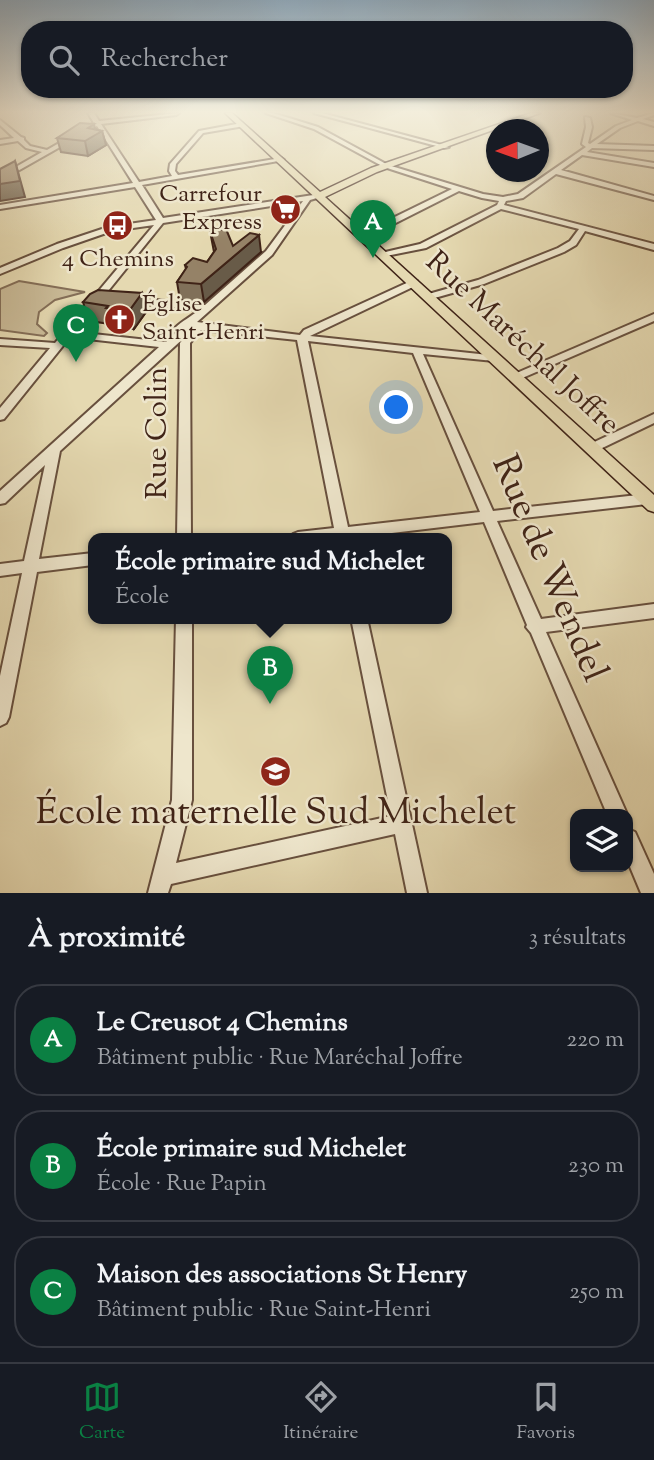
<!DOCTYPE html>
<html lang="fr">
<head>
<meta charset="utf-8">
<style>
	:root { --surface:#171b24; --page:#20242c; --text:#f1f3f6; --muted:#9ea1a6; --line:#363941; --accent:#0b8043 }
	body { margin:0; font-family:"Sorts Mill Goudy",serif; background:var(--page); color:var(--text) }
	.controls { position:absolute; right:21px; bottom:21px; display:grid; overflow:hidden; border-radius:14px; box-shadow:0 2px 5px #0004 }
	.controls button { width:63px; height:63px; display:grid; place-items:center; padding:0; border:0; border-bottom:2px solid var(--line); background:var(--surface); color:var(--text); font:35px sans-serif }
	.compass { position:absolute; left:486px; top:119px; width:63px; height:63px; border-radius:50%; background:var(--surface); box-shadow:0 2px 5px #0004; rotate:269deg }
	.you { position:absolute; left:397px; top:408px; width:24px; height:24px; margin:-18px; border:5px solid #fff; border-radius:50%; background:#1a73e8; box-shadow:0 0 0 10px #1a73e833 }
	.badge { display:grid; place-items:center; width:46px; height:46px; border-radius:50%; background:var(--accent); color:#fff; font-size:23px; font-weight:700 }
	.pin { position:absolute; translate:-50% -58px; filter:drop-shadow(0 2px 4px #0008) }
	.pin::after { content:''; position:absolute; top:37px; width:24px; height:21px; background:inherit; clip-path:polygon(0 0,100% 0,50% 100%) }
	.popup { position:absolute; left:88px; top:533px; width:364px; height:91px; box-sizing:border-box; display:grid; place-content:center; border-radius:14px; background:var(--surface); filter:drop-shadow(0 2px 5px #0005); font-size:23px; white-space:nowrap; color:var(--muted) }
	.popup b { font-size:26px; color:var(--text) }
	.popup::after { content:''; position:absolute; left:50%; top:100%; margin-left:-14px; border:14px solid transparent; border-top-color:var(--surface) }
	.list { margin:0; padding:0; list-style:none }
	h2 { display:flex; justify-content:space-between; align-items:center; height:91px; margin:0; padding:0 28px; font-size:30px }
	h2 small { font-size:23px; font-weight:400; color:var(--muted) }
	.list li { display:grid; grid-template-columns:46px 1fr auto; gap:21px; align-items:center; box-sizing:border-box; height:112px; margin:0 14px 14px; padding:0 14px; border:2px solid var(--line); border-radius:28px }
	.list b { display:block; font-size:26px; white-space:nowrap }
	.list p { margin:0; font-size:23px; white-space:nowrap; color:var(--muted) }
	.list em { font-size:23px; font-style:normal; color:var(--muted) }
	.icon { flex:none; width:38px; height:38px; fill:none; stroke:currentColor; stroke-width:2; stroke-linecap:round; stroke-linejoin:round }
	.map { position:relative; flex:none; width:654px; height:893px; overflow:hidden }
	.search { position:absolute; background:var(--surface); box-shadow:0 2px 5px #0004; left:21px; right:21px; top:21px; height:77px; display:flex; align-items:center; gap:18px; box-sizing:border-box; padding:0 24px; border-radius:28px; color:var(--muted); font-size:26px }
	.sheet { height:469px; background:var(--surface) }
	nav { display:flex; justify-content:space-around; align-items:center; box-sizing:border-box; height:98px; border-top:2px solid var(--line); background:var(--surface); font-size:19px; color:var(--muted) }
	nav a { display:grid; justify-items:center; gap:4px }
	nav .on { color:var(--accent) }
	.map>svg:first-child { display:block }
</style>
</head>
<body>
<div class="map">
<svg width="654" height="893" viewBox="0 0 654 893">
	<rect width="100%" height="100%" fill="#e5d9b1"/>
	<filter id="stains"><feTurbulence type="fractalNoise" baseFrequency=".00286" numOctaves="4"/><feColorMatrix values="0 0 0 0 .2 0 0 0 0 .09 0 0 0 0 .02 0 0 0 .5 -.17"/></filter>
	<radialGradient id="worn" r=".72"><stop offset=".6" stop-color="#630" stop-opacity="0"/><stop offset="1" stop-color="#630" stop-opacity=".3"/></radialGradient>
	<polygon fill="#c9ba97" stroke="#846e57" stroke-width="2" points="19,281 85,292 55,300 39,312 37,324 47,333 44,336 0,330 0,289"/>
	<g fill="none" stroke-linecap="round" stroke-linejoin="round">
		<defs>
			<g id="minor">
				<path d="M88,113H94L99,121L179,113L176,115L101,124L139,182L172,176L169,171L170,164L199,131L242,123L244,126L203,133L176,164L175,171L178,175L281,158L284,160L142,185L163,218L320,194L324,196L310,200L272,255L197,322L300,335L304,330L411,281H417V285L310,336L498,356L499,358L494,361L423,354L493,511L647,494L652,495L654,499L652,503L647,504L497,521L541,619L654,604V618L546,632L627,814H607L531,633L526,627L527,625L484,522L350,538H291L293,534L298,532L334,528L297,340L201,330L190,343L191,538H177L180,343L186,336L60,451L39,559L93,553V565L37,572L9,717L6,723L0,726V676L22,573L0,576V564L24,561L45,465L5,503L0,504V491L159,347L70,337L4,419L0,420V408L50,348L0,345V339L55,343L154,225L112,231L63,248L0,274V268L57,244L108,227L156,220L135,187L0,209V205L133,183L97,126L0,181V176L42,152L26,148L18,141L0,144V140L14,138L0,125V120L21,137L24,138V140L30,146L47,150L94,123ZM303,201L266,251L205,305L126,297L124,299L129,302L199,310C192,316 182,321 175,328L178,331L166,342L75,332L163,223ZM308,341L413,353L480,512L348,527Z"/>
				<polygon points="266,113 273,113 318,127 388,165 483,194 503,197 518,194 586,147 582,144 586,127 585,117 590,118 592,127 588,143 590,144 616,126 632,120 611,113 637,118 654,113 654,115 643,119 654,122 654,126 638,121 620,128 597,144 654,146 654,150 592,148 587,152 654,163 654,167 582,155 561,170 654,196 654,200 556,174 523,198 506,201 504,205 654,244 654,250 585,231 576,245 564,252 484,284 431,299 425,299 425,295 478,280 558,248 570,241 579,229 501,209 426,248 381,257 381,253 420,244 497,205 499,201 482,198 459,191 366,238 360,238 360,234 452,189 384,167 314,129"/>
				<polygon points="314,113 322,113 449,147 444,148"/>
				<polygon points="654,314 654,321 520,379 512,379 511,377 512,375"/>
				<polygon points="654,414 654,423 596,451 592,452 586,448 588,445"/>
				<polygon points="176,618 192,618 192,800 176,863 391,816 351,618 367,618 427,893 407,893 395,834 171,884 168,893 148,893 172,800"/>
				<polygon points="628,829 635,832 654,874 654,893 641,893 628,862"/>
			</g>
			<polygon id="major" points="225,113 232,113 320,192 371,168 531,113 540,113 377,172 325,197 654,495 654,512 648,510"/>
		</defs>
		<use href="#minor" stroke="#68503e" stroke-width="4"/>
		<use href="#major" stroke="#3f2317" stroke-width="3"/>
		<use href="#minor" fill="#eee6cc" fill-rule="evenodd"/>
		<use href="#major" fill="#e5d9b1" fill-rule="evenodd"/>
	</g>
	<g fill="#807059" stroke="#3f2317" stroke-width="2">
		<polygon points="95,129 102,131 106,145 88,156 61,152 57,138"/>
		<polygon points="210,231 233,246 261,252 204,302 180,300 177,282 186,269 185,265 207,262 214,252"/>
		<polygon points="142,293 146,312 134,329 111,327 110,324 89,321 83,302"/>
	</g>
	<g fill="#685b48" stroke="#3f2317" stroke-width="2">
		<polygon points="94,124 96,134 102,131 106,145 88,156 85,141 88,128"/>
		<polygon points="15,161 25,197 0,201 0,184"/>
		<polygon points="259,235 261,252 204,302 201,284"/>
		<polygon points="142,293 146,312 134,329 129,311"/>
	</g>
	<g fill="#958267" stroke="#3f2317" stroke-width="2">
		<polygon points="80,123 94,124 88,128 102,131 85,141 57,138"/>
		<polygon points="15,161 20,181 0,184 0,169"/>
		<polygon points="226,229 233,246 250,233 259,235 201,284 177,282 187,267 185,265 193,258 207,262 216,249 210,231"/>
		<polygon points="98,290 142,293 129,311 106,308 108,306 83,302 90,294"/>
	</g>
	<linearGradient id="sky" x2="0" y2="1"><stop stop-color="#90aabd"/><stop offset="0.47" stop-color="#f3eedc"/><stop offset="1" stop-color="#f3eedc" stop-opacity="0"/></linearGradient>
	<rect width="654" height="238" fill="url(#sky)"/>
	<defs>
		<symbol id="supermarket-disc" viewBox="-11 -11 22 22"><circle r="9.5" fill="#8f2418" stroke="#eee6cc"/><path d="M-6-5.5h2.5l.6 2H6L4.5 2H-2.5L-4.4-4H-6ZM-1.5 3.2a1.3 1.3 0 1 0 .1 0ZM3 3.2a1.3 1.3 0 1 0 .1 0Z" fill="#fff"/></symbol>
		<symbol id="bus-disc" viewBox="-11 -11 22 22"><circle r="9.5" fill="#8f2418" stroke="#eee6cc"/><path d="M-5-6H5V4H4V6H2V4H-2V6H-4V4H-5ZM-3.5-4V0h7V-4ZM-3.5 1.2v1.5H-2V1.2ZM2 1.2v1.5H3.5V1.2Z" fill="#fff"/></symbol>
		<symbol id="church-disc" viewBox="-11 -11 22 22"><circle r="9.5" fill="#8f2418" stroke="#eee6cc"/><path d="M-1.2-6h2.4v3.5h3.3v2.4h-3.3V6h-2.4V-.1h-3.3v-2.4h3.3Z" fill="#fff"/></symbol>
		<symbol id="school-disc" viewBox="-11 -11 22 22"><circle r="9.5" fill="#8f2418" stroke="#eee6cc"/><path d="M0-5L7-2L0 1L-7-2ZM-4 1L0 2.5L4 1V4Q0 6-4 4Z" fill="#fff"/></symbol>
	</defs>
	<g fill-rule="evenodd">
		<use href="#supermarket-disc" x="268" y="192" width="35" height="35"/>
		<use href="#bus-disc" x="100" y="208" width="35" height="35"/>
		<use href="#church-disc" x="102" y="302" width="35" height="35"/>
		<use href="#school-disc" x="258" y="754" width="35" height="35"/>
	</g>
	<g text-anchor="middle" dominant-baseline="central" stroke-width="5" stroke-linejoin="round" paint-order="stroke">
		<g font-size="24" fill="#3f2317" stroke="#eee6cc" text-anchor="end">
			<text x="262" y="195">Carrefour<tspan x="262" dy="28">Express</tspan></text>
			<text x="118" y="260" text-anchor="middle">4 Chemins</text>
			<text x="142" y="305" text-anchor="start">Église<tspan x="142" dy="28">Saint-Henri</tspan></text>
		</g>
		<g font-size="30" fill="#3f2317" stroke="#eee6cc">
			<text transform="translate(522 344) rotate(43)">Rue Maréchal Joffre</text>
			<text transform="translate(158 433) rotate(-90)">Rue Colin</text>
		</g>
		<g font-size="37" fill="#3f2317" stroke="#eee6cc">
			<text transform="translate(548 569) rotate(67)">Rue de Wendel</text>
		</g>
		<g font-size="37" fill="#3f2317" stroke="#eee6cc">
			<text x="276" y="814">École maternelle Sud Michelet</text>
		</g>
	</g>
	<rect width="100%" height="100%" filter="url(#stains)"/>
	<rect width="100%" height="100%" fill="url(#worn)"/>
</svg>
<div class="controls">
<button><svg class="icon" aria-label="layers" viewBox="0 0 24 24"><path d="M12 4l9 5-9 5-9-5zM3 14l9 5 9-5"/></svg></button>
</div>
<svg class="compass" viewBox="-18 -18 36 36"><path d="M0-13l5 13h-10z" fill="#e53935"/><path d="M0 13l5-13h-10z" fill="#9ea1a6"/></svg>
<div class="you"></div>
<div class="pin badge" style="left:373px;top:258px">A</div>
<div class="pin badge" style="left:270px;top:704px">B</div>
<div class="popup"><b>École primaire sud Michelet</b>École</div>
<div class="pin badge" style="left:76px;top:362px">C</div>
<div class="search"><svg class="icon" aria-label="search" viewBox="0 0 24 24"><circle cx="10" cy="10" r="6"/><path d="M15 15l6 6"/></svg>Rechercher</div>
</div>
<section class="sheet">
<h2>À proximité<small>3 résultats</small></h2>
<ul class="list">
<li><span class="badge">A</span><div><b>Le Creusot 4 Chemins</b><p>Bâtiment public · Rue Maréchal Joffre</p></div><em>220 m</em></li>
<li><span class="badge">B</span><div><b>École primaire sud Michelet</b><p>École · Rue Papin</p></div><em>230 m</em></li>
<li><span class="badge">C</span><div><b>Maison des associations St Henry</b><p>Bâtiment public · Rue Saint-Henri</p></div><em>250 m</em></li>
</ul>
</section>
<nav>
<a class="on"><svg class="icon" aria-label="map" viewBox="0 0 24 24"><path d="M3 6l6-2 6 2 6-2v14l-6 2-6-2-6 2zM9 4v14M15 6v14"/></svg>Carte</a>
<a><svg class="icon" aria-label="directions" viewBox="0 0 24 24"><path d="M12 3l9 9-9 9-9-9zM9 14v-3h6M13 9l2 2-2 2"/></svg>Itinéraire</a>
<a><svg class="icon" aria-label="saved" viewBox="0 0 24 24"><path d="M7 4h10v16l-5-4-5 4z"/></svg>Favoris</a>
</nav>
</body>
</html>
